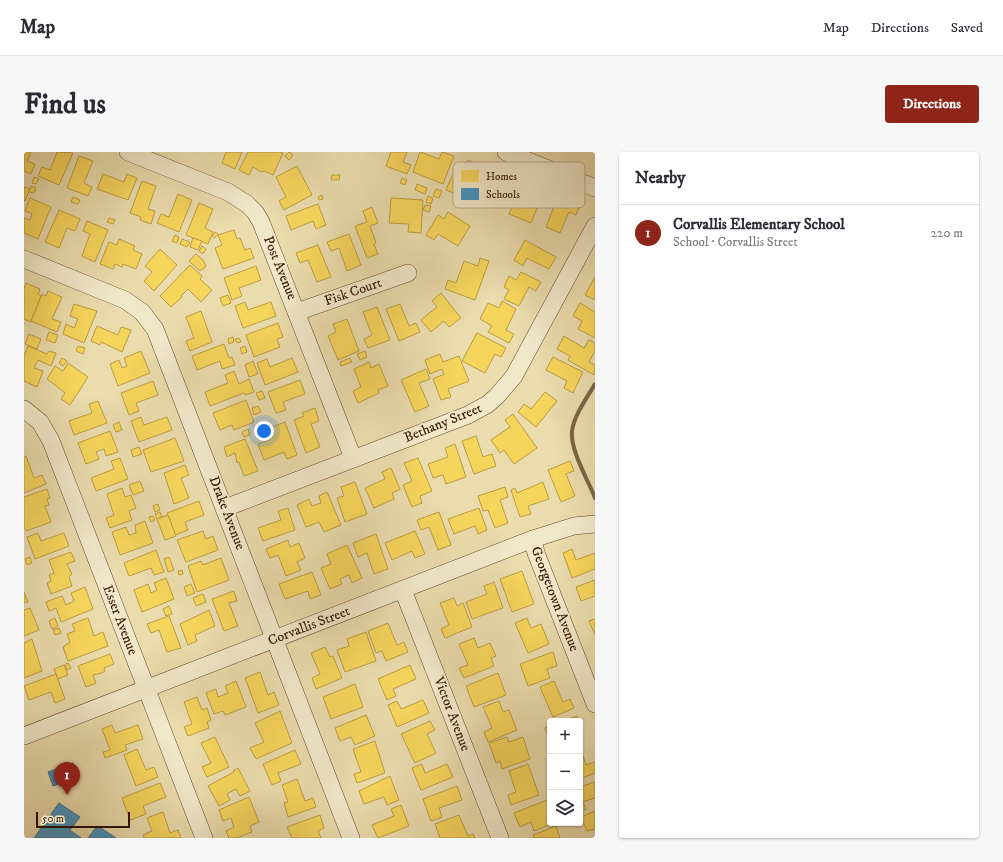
<!DOCTYPE html>
<html lang="en">
<head>
<meta charset="utf-8">
<style>
	:root { --surface:#fff; --page:#f7f7f7; --text:#2b2b33; --muted:#7c7c81; --line:#e1e1e2; --accent:#8f2418 }
	body { margin:0; font-family:"IM FELL DW Pica",serif; background:var(--page); color:var(--text) }
	.controls { position:absolute; right:12px; bottom:12px; display:grid; overflow:hidden; border-radius:4px; box-shadow:0 1px 3px #0004 }
	.controls button { width:36px; height:36px; display:grid; place-items:center; padding:0; border:0; border-bottom:1px solid var(--line); background:var(--surface); color:var(--text); font:20px sans-serif }
	.scale { position:absolute; left:12px; bottom:10px; width:94px; box-sizing:border-box; padding-left:4px; border:2px solid #351602; border-top:0; font-size:11px; line-height:14px; white-space:nowrap; color:#351602; -webkit-text-stroke:3px #f1e8ca; paint-order:stroke }
	.you { position:absolute; left:240px; top:279px; width:14px; height:14px; margin:-10px; border:3px solid #fff; border-radius:50%; background:#1a73e8; box-shadow:0 0 0 6px #1a73e833 }
	.badge { display:grid; place-items:center; width:26px; height:26px; border-radius:50%; background:var(--accent); color:#fff; font-size:13px; font-weight:700 }
	.pin { position:absolute; translate:-50% -33px; filter:drop-shadow(0 1px 2px #0008) }
	.pin::after { content:''; position:absolute; top:21px; width:14px; height:12px; background:inherit; clip-path:polygon(0 0,100% 0,50% 100%) }
	.list { margin:0; padding:0; list-style:none }
	h2 { display:flex; justify-content:space-between; align-items:center; height:52px; margin:0; padding:0 16px; font-size:17px }
	h2 small { font-size:13px; font-weight:400; color:var(--muted) }
	.list li { display:grid; grid-template-columns:26px 1fr auto; gap:12px; align-items:center; box-sizing:border-box; height:56px; padding:0 16px; border-top:1px solid var(--line) }
	.list b { display:block; font-size:15px; white-space:nowrap }
	.list p { margin:0; font-size:13px; white-space:nowrap; color:var(--muted) }
	.list em { font-size:13px; font-style:normal; color:var(--muted) }
	.icon { flex:none; width:22px; height:22px; fill:none; stroke:currentColor; stroke-width:2; stroke-linecap:round; stroke-linejoin:round }
	.map { position:relative; flex:none; width:571px; height:686px; overflow:hidden; border-radius:4px }
	header { display:flex; align-items:center; gap:24px; box-sizing:border-box; height:56px; padding:0 20px; background:var(--surface); border-bottom:1px solid var(--line) }
	header strong { font-size:19px }
	nav { display:flex; gap:22px; margin-inline-start:auto; font-size:14px }
	.intro { display:flex; align-items:center; justify-content:space-between; box-sizing:border-box; height:96px; padding:0 24px }
	h1 { margin:0; font-size:28px }
	.button { padding:10px 18px; border-radius:4px; background:var(--accent); color:#fff; font-size:14px; font-weight:700 }
	main { display:flex; gap:24px; padding:0 24px }
	aside { flex:1; background:var(--surface); border-radius:4px; box-shadow:0 1px 3px #0004 }
	.map>svg:first-child { display:block }
</style>
</head>
<body>
<header>
<strong>Map</strong>
<nav><a>Map</a><a>Directions</a><a>Saved</a></nav>
</header>
<div class="intro"><h1>Find us</h1><a class="button">Directions</a></div>
<main>
<div class="map">
<svg width="571" height="686" viewBox="0 0 571 686">
	<rect width="100%" height="100%" fill="#eadcad"/>
	<filter id="stains"><feTurbulence type="fractalNoise" baseFrequency=".005" numOctaves="4"/><feColorMatrix values="0 0 0 0 .2 0 0 0 0 .09 0 0 0 0 .02 0 0 0 .5 -.17"/></filter>
	<radialGradient id="worn" r=".72"><stop offset=".6" stop-color="#630" stop-opacity="0"/><stop offset="1" stop-color="#630" stop-opacity=".3"/></radialGradient>
	<g fill="#f6d55c" stroke="#bc9c41">
		<polygon points="0,0 7,0 3,9 11,12 7,22 0,19"/>
		<polygon points="33,0 49,1 35,33 14,24 18,15 26,18"/>
		<polygon points="202,0 218,0 211,17 198,11"/>
		<polygon points="224,0 256,0 259,1 249,23 241,19 237,20 229,15 225,23 215,18"/>
		<polygon points="265,0 269,3 265,8 261,4"/>
		<polygon points="367,0 383,0 379,10 387,13 383,22 362,14"/>
		<polygon points="396,0 415,7 418,0 430,4 419,32 389,20"/>
		<polygon points="55,4 69,9 60,31 68,35 64,44 43,36"/>
		<polygon points="444,8 458,14 444,47 422,38 431,17 439,21"/>
		<polygon points="273,14 288,43 260,58 255,49 262,45 252,25"/>
		<polygon points="79,22 100,30 103,22 113,26 104,48 73,37"/>
		<polygon points="308,23 316,23 315,28 307,28"/>
		<polygon points="10,25 15,27 12,32 8,31"/>
		<polygon points="378,26 383,28 381,33 376,31"/>
		<polygon points="118,29 132,34 124,57 131,59 127,72 116,68 117,65 106,61"/>
		<polygon points="393,32 403,36 401,42 391,38"/>
		<polygon points="507,33 520,39 507,71 485,62 489,53 497,56"/>
		<polygon points="7,34 12,36 10,41 5,40"/>
		<polygon points="0,35 6,37 1,49 0,48"/>
		<polygon points="412,37 418,39 415,46 409,44"/>
		<polygon points="154,42 168,48 155,80 133,71 137,62 145,65"/>
		<polygon points="298,43 299,47 295,48 294,45"/>
		<polygon points="404,44 409,46 407,52 402,50"/>
		<polygon points="534,44 556,53 552,63 545,60 536,81 522,75"/>
		<polygon points="49,45 56,48 54,52 47,50"/>
		<polygon points="6,46 27,55 14,87 0,81 0,66 6,68 8,62 1,59"/>
		<polygon points="367,46 399,48 397,81 384,80 385,72 365,71"/>
		<polygon points="175,51 189,57 181,76 189,80 184,92 162,83"/>
		<polygon points="294,52 302,73 292,77 289,69 267,78 262,64"/>
		<polygon points="401,53 407,54 405,60 399,58"/>
		<polygon points="348,55 354,71 346,74 352,91 350,92 354,102 343,106 331,74 343,70 339,59"/>
		<polygon points="35,58 56,67 51,79 43,76 35,96 21,90"/>
		<polygon points="424,60 446,74 434,94 414,82 410,88 402,83 414,63 420,67"/>
		<polygon points="85,66 91,68 89,72 83,70"/>
		<polygon points="63,69 84,78 71,110 58,104 66,82 59,79"/>
		<polygon points="210,78 213,87 216,86 221,98 226,96 230,106 199,117 191,96 198,93 194,83"/>
		<polygon points="191,80 194,82 191,86 188,84"/>
		<polygon points="325,82 337,113 323,119 315,96 307,99 303,90"/>
		<polygon points="151,83 155,85 153,91 148,89"/>
		<polygon points="169,86 178,89 174,98 166,95"/>
		<polygon points="95,87 109,93 111,94 109,98 118,102 112,117 99,112 98,115 91,112 89,117 76,112 85,90 93,93"/>
		<polygon points="158,87 166,90 163,95 156,92"/>
		<polygon points="501,88 532,105 525,117 503,106 499,114 490,108"/>
		<polygon points="294,93 307,125 293,130 284,108 276,111 272,101"/>
		<polygon points="178,94 182,97 179,102 175,99"/>
		<polygon points="136,97 153,113 130,139 120,129 128,120 121,114"/>
		<polygon points="172,102 179,108 182,114 176,119 165,109"/>
		<polygon points="456,106 465,109 451,148 421,137 424,128 432,131 440,109 454,114"/>
		<polygon points="166,113 178,124 176,127 188,138 177,150 164,137 157,144 158,145 147,155 136,144"/>
		<polygon points="232,114 237,128 215,136 218,144 208,148 200,126"/>
		<polygon points="497,120 517,130 512,139 505,135 495,154 480,147 485,138 480,135 485,124 492,128"/>
		<polygon points="571,125 571,148 561,143"/>
		<polygon points="2,131 16,137 14,142 17,144 7,170 0,167 0,137"/>
		<polygon points="24,139 38,145 28,167 37,170 33,180 7,169 18,142 22,144"/>
		<polygon points="417,141 437,166 425,175 420,169 407,180 397,168 413,155 408,149"/>
		<polygon points="204,143 207,151 199,154 196,146"/>
		<polygon points="478,149 492,157 482,178 490,182 485,191 464,180 468,174 456,167 464,151 475,156"/>
		<polygon points="221,150 224,158 247,150 252,164 219,176 211,154"/>
		<polygon points="556,151 571,160 571,186 554,177 558,169 549,164"/>
		<polygon points="50,152 73,159 60,191 39,182 42,172 50,176 54,167 46,164"/>
		<polygon points="376,152 385,174 392,171 396,180 375,189 362,157"/>
		<polygon points="353,155 366,188 344,196 340,187 348,183 339,160"/>
		<polygon points="177,159 188,190 166,199 162,189 170,186 162,165"/>
		<polygon points="323,167 335,199 314,208 304,184 312,180 309,172"/>
		<polygon points="254,171 259,185 253,187 256,195 230,205 222,183"/>
		<polygon points="73,174 94,183 97,175 107,178 98,200 77,190 76,193 67,189"/>
		<polygon points="25,180 34,183 31,191 22,188"/>
		<polygon points="453,181 482,196 477,205 471,202 461,221 438,209"/>
		<polygon points="5,182 17,187 13,197 1,192"/>
		<polygon points="540,184 560,196 565,188 571,191 571,199 565,210 571,213 570,223 544,208 546,204 533,197"/>
		<polygon points="209,185 210,190 205,192 204,187"/>
		<polygon points="215,186 217,190 213,191 211,187"/>
		<polygon points="200,192 205,206 208,205 211,213 198,217 196,209 173,218 168,204"/>
		<polygon points="4,194 23,202 25,199 32,201 27,214 14,208 10,216 19,219 13,235 0,229 0,204"/>
		<polygon points="54,194 61,196 59,202 52,199"/>
		<polygon points="221,194 223,200 218,202 216,196"/>
		<polygon points="117,199 126,221 94,234 86,212 95,208 98,216 103,214 100,206"/>
		<polygon points="341,199 343,205 336,208 333,202"/>
		<polygon points="416,202 419,210 435,204 445,229 424,237 427,245 417,248 409,227 420,222 418,217 406,222 401,208"/>
		<polygon points="529,205 559,220 549,241 540,236 543,229 522,218"/>
		<polygon points="38,206 43,209 39,214 35,211"/>
		<polygon points="268,206 274,220 241,233 233,211 243,207 246,215"/>
		<polygon points="326,206 328,210 317,214 316,210"/>
		<polygon points="229,209 234,222 225,225 221,213"/>
		<polygon points="345,210 347,216 355,212 364,234 354,238 355,241 334,251 329,239 337,235 330,217"/>
		<polygon points="44,211 64,225 46,253 37,247 41,241 23,227 31,214 39,219"/>
		<polygon points="402,217 406,227 395,231 405,254 391,260 377,228"/>
		<polygon points="210,219 215,232 225,227 230,240 221,243 220,241 186,254 181,240 204,231 201,223"/>
		<polygon points="276,228 281,242 259,250 262,258 252,261 244,240"/>
		<polygon points="129,229 134,243 112,251 115,259 105,263 97,241"/>
		<polygon points="238,239 241,246 235,248 232,241"/>
		<polygon points="521,240 533,249 512,275 494,260 500,252 507,257"/>
		<polygon points="222,248 230,270 210,278 208,273 196,278 189,261"/>
		<polygon points="74,249 83,271 50,283 45,269 68,261 65,252"/>
		<polygon points="234,254 237,260 230,263 228,256"/>
		<polygon points="291,256 295,269 287,272 296,295 282,301 270,268 280,264 278,261"/>
		<polygon points="489,262 513,296 490,312 480,298 476,301 467,288 486,275 481,268"/>
		<polygon points="117,265 120,273 143,265 148,278 115,290 107,269"/>
		<polygon points="95,270 98,278 92,280 89,273"/>
		<polygon points="261,270 273,303 263,307 260,300 240,308 234,292 247,287 243,277"/>
		<polygon points="224,277 226,283 220,285 218,280"/>
		<polygon points="86,279 94,300 82,304 80,297 72,300 75,307 62,312 54,291"/>
		<polygon points="452,284 459,305 468,302 472,314 450,322 438,289"/>
		<polygon points="151,286 160,309 127,320 119,298"/>
		<polygon points="221,287 234,319 220,324 215,310 213,311 211,301 203,305 200,295"/>
		<polygon points="431,292 442,325 422,332 419,323 409,326 404,312 424,305 421,296"/>
		<polygon points="115,295 118,302 109,305 107,298"/>
		<polygon points="2,304 10,326 18,323 22,332 0,341 0,305"/>
		<polygon points="96,306 104,327 72,339 67,326 90,317 87,309"/>
		<polygon points="394,306 408,339 396,344 398,351 388,355 379,333 388,329 380,311"/>
		<polygon points="546,309 550,319 542,322 551,344 537,350 524,318"/>
		<polygon points="161,313 165,323 157,326 165,346 150,352 140,321"/>
		<polygon points="367,316 376,337 368,341 370,347 350,356 341,336 361,327 358,320"/>
		<polygon points="116,329 120,339 109,343 105,333"/>
		<polygon points="331,330 343,362 321,370 313,346 320,344 317,335"/>
		<polygon points="519,330 525,347 504,354 507,362 496,365 487,338 491,336 493,341"/>
		<polygon points="481,335 484,345 476,348 484,371 471,376 464,358 459,359 454,344"/>
		<polygon points="98,336 101,345 107,343 112,356 105,359 108,368 86,376 82,366 90,363 83,342"/>
		<polygon points="23,337 26,346 23,347 25,353 21,354 27,370 2,379 0,375 0,345"/>
		<polygon points="303,340 317,373 300,380 295,370 282,375 273,353 285,347 288,354 297,351 295,344"/>
		<polygon points="175,349 180,363 161,370 164,378 151,383 143,361"/>
		<polygon points="134,352 136,358 131,360 129,354"/>
		<polygon points="264,356 271,378 239,389 234,376 257,368 254,359"/>
		<polygon points="455,356 463,378 454,382 451,374 430,382 424,367"/>
		<polygon points="136,360 138,365 133,367 131,362"/>
		<polygon points="415,360 427,393 414,398 405,375 397,378 393,368"/>
		<polygon points="144,363 152,384 141,388 133,367"/>
		<polygon points="129,364 131,368 127,370 125,365"/>
		<polygon points="121,369 129,391 96,403 88,380 102,375 105,383 112,381 111,373"/>
		<polygon points="179,379 182,387 189,384 194,398 162,410 153,388"/>
		<polygon points="391,379 401,402 391,406 388,399 368,408 361,391"/>
		<polygon points="14,381 17,389 40,381 45,394 11,407 3,385"/>
		<polygon points="352,382 364,417 350,422 343,401 334,405 329,391"/>
		<polygon points="264,388 266,395 275,391 281,406 273,410 277,418 262,424 254,403 246,406 242,397"/>
		<polygon points="323,393 338,426 328,431 325,423 316,427 318,432 306,437 297,416 307,412 303,402"/>
		<polygon points="548,397 552,408 571,401 571,417 548,426 539,401"/>
		<polygon points="132,398 140,420 130,423 127,416 105,424 100,411"/>
		<polygon points="47,400 51,409 43,412 48,422 45,425 48,434 27,442 23,431 27,429 25,423 30,421 25,408"/>
		<polygon points="6,405 8,411 3,413 1,407"/>
		<polygon points="145,405 150,418 144,420 140,407"/>
		<polygon points="197,406 205,428 173,440 164,414 177,409 179,413"/>
		<polygon points="158,418 159,422 155,423 154,419"/>
		<polygon points="498,419 510,452 488,460 476,427"/>
		<polygon points="288,420 297,443 286,447 284,439 261,447 255,432"/>
		<polygon points="142,426 150,447 118,460 110,438 124,432 127,441 133,438 130,431"/>
		<polygon points="571,428 571,444 557,449 552,435"/>
		<polygon points="470,430 479,456 448,467 442,450 463,442 460,434"/>
		<polygon points="167,432 171,441 163,444 160,435"/>
		<polygon points="61,435 69,457 37,470 32,456 25,459 22,450 38,444 42,453 50,449 47,441"/>
		<polygon points="210,439 213,449 205,451 214,474 200,479 188,447"/>
		<polygon points="0,440 4,450 0,451"/>
		<polygon points="179,442 182,450 172,454 169,446"/>
		<polygon points="430,446 433,454 439,451 448,475 421,486 417,477 425,473 416,451"/>
		<polygon points="145,454 148,462 142,464 139,457"/>
		<polygon points="6,456 15,478 0,484 0,458"/>
		<polygon points="185,458 191,474 171,483 173,489 164,493 156,472"/>
		<polygon points="145,464 157,496 143,500 135,478 127,481 123,472"/>
		<polygon points="31,466 34,474 28,477 25,469"/>
		<polygon points="64,466 70,484 79,480 84,494 44,509 39,495 46,490 43,482 51,479 48,472"/>
		<polygon points="503,466 507,476 517,472 525,492 504,501 491,471"/>
		<polygon points="571,467 571,483 565,469"/>
		<polygon points="364,471 373,493 380,490 384,500 362,509 358,499 352,501 344,479"/>
		<polygon points="35,476 37,481 31,483 29,478"/>
		<polygon points="342,480 352,509 321,520 313,498 325,494 323,487"/>
		<polygon points="450,486 454,496 466,491 472,504 467,506 470,514 440,526 435,516 444,513 435,492"/>
		<polygon points="8,487 18,519 0,526 0,491"/>
		<polygon points="301,495 306,505 309,504 318,526 292,537 288,526 296,522 287,501"/>
		<polygon points="529,500 533,514 523,517 526,526 504,534 496,512"/>
		<polygon points="86,502 90,512 80,516 81,519 78,521 69,523 72,531 62,535 54,514"/>
		<polygon points="44,511 47,516 43,518 41,512"/>
		<polygon points="40,513 44,523 34,527 30,517"/>
		<polygon points="386,513 392,527 369,537 372,544 363,548 354,527"/>
		<polygon points="236,520 244,543 250,540 255,553 234,561 221,526"/>
		<polygon points="474,521 482,543 450,555 442,534"/>
		<polygon points="32,522 41,547 31,551 27,540 5,548 0,534"/>
		<polygon points="212,529 222,555 201,563 199,559 190,562 182,541 192,537 194,545 204,541 201,534"/>
		<polygon points="530,529 539,550 546,547 550,556 529,565 516,535"/>
		<polygon points="331,532 339,555 307,567 299,545"/>
		<polygon points="173,545 178,558 183,556 187,568 183,570 185,576 164,584 160,575 168,572 160,550"/>
		<polygon points="399,548 405,561 373,575 364,553 373,549 377,557"/>
		<polygon points="475,549 479,560 485,558 493,578 464,590 460,580 468,576 459,555"/>
		<polygon points="256,559 268,591 232,607 226,596 240,590 231,571"/>
		<polygon points="342,563 351,584 331,593 327,585 316,589 311,576"/>
		<polygon points="553,564 555,569 539,569"/>
		<polygon points="406,569 411,578 403,582 412,601 391,611 377,582"/>
		<polygon points="88,573 91,581 114,573 119,587 101,593 103,598 81,606 79,600 86,598 78,577"/>
		<polygon points="526,574 526,590 521,576"/>
		<polygon points="191,585 205,615 183,625 178,615 187,611 177,591"/>
		<polygon points="483,585 485,590 499,585 506,607 478,617 476,609 472,611 465,591"/>
		<polygon points="351,589 361,621 333,631 330,622 337,620 329,597"/>
		<polygon points="556,595 562,613 571,610 571,621 556,627"/>
		<polygon points="113,597 122,618 130,615 134,625 112,634 100,603"/>
		<polygon points="271,598 277,612 254,621 257,629 248,633 239,612"/>
		<polygon points="398,612 401,621 423,612 429,625 397,638 388,616"/>
		<polygon points="504,612 515,643 487,653 484,643 492,640 485,619"/>
		<polygon points="214,616 226,639 216,644 212,637 203,642 206,648 195,654 184,634 210,620 209,619"/>
		<polygon points="366,624 375,648 363,653 360,645 340,652 335,639"/>
		<polygon points="273,627 281,649 289,646 292,655 264,665 260,651 264,650 258,633"/>
		<polygon points="571,630 571,646 559,650 562,657 556,659 556,635"/>
		<polygon points="136,631 142,645 119,654 122,662 106,668 98,646"/>
		<polygon points="433,634 438,648 415,656 418,665 407,669 399,647"/>
		<polygon points="225,645 235,670 226,674 228,680 212,686 205,686 202,679 210,675 207,666 199,669 195,658"/>
		<polygon points="523,648 526,656 526,671 530,671 510,679 507,670 496,675 490,661"/>
		<polygon points="377,653 385,674 354,686 348,673 370,664 367,657"/>
		<polygon points="571,659 571,677 563,679 557,665"/>
		<polygon points="139,660 146,681 154,678 157,686 120,686 119,683 128,679 123,666"/>
		<polygon points="296,663 300,676 294,679 297,686 268,686 263,675"/>
		<polygon points="435,663 444,684 449,682 451,686 416,686 411,672"/>
		<polygon points="532,674 536,686 510,686 509,683"/>
	</g>
	<g fill="#4393c3" stroke="#3f6e89">
		<polygon points="49,611 54,625 29,634 24,620"/>
		<polygon points="35,651 56,665 46,678 57,686 10,686"/>
		<polygon points="73,674 77,676 92,686 64,686"/>
	</g>
	<g fill="none" stroke-linecap="round" stroke-linejoin="round">
		<path stroke="#7c6546" stroke-width="4" d="M571,232C563,246 550,263 548,279C546,298 564,328 571,346"/>
		<defs>
			<g id="minor">
				<polyline points="104,0 204,40 223,52 231,60 237,70 329,306"/>
				<polyline points="482,0 571,36"/>
				<polyline points="0,107 101,148 118,160 131,177 327,686"/>
				<polyline points="273,160 384,121"/>
				<polyline points="0,257 16,270 27,289 180,686"/>
				<polyline points="201,356 444,263 464,252 473,244 490,224 571,74"/>
				<polyline points="509,387 512,401 571,552"/>
				<polyline points="379,438 476,686"/>
				<polyline points="0,584 509,387 550,374 571,372"/>
			</g>
		</defs>
		<use href="#minor" stroke="#62482d" stroke-width="18"/>
		<use href="#minor" stroke="#f1e8ca" stroke-width="17"/>
	</g>
	<g text-anchor="middle" dominant-baseline="central" stroke-width="4" stroke-linejoin="round" paint-order="stroke">
		<g font-size="14" fill="#351602" stroke="#f1e8ca">
			<text transform="translate(256 116) rotate(68)">Post Avenue</text>
			<text transform="translate(329 140) rotate(-19)">Fisk Court</text>
			<text transform="translate(419 271) rotate(-22)">Bethany Street</text>
			<text transform="translate(203 361) rotate(69)">Drake Avenue</text>
			<text transform="translate(531 447) rotate(69)">Georgetown Avenue</text>
			<text transform="translate(96 468) rotate(69)">Esser Avenue</text>
			<text transform="translate(285 474) rotate(-21)">Corvallis Street</text>
			<text transform="translate(428 562) rotate(69)">Victor Avenue</text>
		</g>
	</g>
	<rect x="429" y="10" width="132" height="46" rx="6" fill="#f1e8ca" stroke="#b9a98e" stroke-width="1"/>
	<rect x="437" y="18" width="18" height="12" fill="#f6d55c"/>
	<rect x="437" y="36" width="18" height="12" fill="#4393c3"/>
	<g font-size="11" fill="#351602">
		<text x="462" y="28">Homes</text>
		<text x="462" y="46">Schools</text>
	</g>
	<rect width="100%" height="100%" filter="url(#stains)"/>
	<rect width="100%" height="100%" fill="url(#worn)"/>
</svg>
<div class="controls">
<button>+</button>
<button>−</button>
<button><svg class="icon" aria-label="layers" viewBox="0 0 24 24"><path d="M12 4l9 5-9 5-9-5zM3 14l9 5 9-5"/></svg></button>
</div>
<div class="scale">50 m</div>
<div class="you"></div>
<div class="pin badge" style="left:43px;top:643px">1</div>
</div>
<aside>
<h2>Nearby<small></small></h2>
<ul class="list">
<li><span class="badge">1</span><div><b>Corvallis Elementary School</b><p>School · Corvallis Street</p></div><em>220 m</em></li>
</ul>
</aside>
</main>
</body>
</html>
